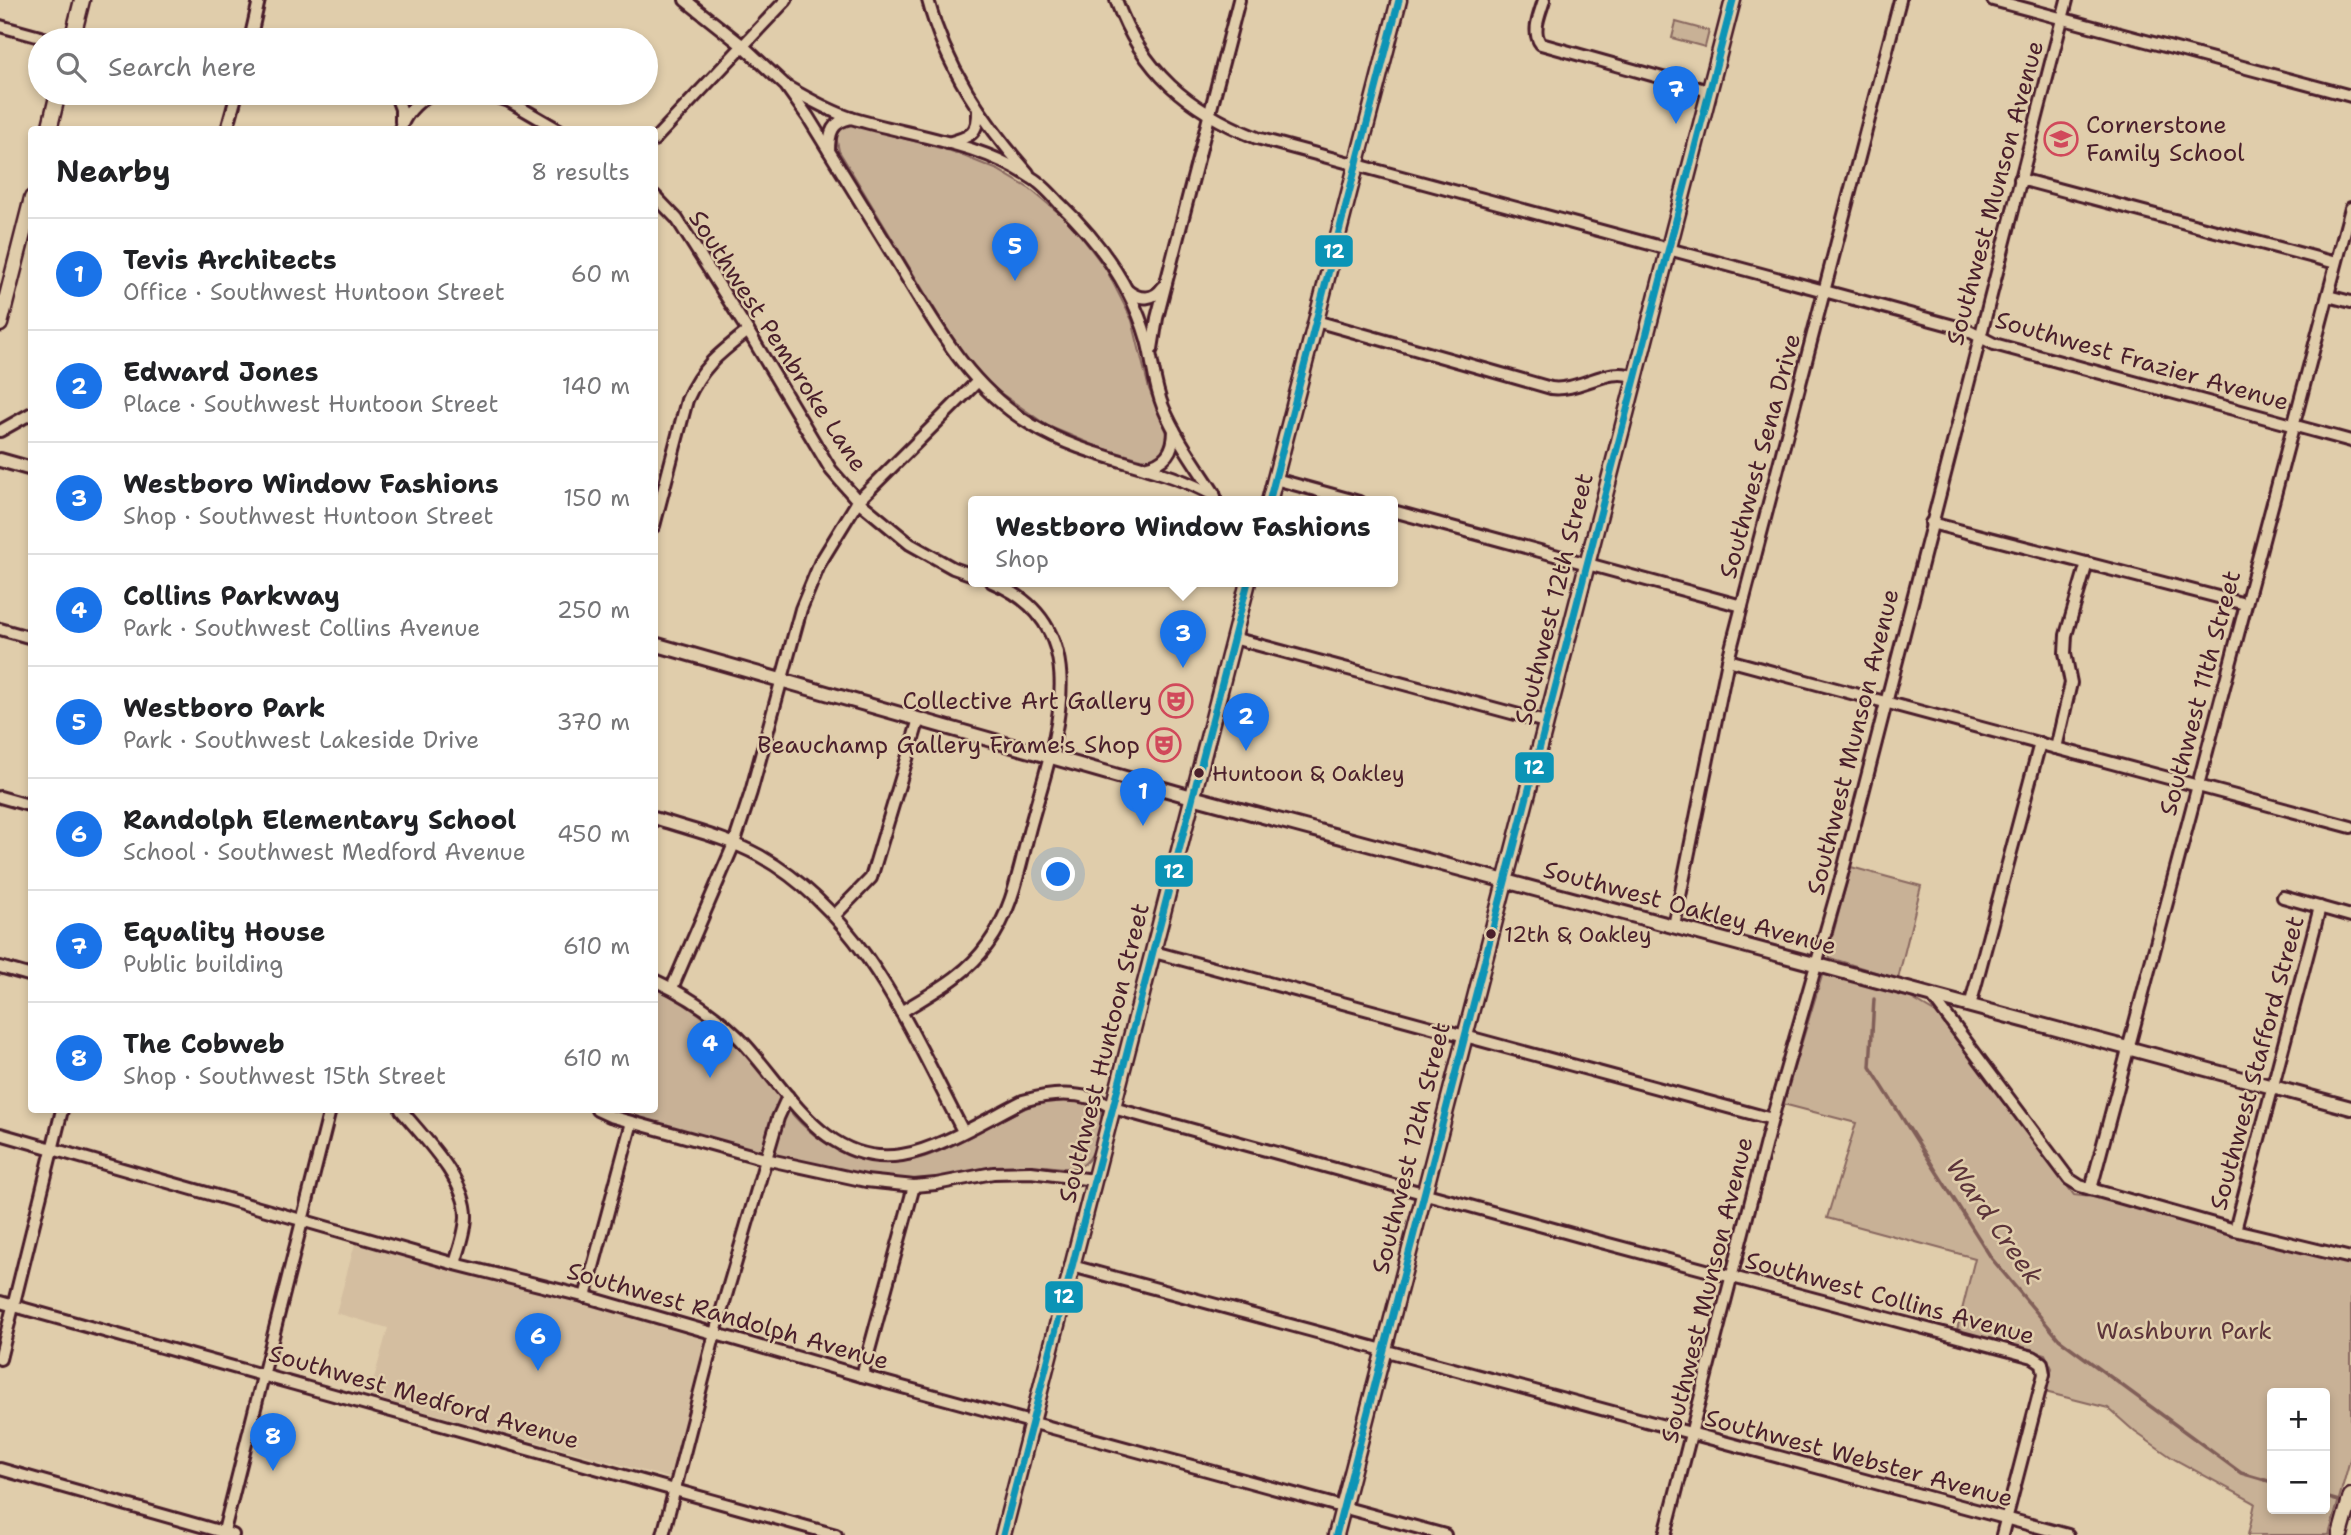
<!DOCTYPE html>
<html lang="en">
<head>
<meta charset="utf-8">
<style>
	:root { --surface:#fff; --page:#f2f2f2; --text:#202124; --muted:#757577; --line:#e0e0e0; --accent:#1a73e8 }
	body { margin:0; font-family:"Shantell Sans",sans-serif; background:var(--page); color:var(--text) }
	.controls { position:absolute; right:21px; bottom:21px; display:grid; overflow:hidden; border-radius:7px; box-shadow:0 4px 10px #0003 }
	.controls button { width:63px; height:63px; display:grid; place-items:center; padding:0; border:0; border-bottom:2px solid var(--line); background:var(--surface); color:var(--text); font:35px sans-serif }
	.you { position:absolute; left:1059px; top:875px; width:24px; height:24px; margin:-18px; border:5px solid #fff; border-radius:50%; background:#1a73e8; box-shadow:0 0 0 10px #1a73e833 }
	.badge { display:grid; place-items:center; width:46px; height:46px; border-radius:50%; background:var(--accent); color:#fff; font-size:23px; font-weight:700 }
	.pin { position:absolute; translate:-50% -58px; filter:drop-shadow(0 2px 4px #0008) }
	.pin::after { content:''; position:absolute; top:37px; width:24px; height:21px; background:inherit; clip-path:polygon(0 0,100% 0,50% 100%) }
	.popup { position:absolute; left:968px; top:496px; width:430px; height:91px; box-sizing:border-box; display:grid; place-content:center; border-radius:7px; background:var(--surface); filter:drop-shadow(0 2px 5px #0005); font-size:23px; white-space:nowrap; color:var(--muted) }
	.popup b { font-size:26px; color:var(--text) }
	.popup::after { content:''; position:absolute; left:50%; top:100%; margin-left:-14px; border:14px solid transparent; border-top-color:var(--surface) }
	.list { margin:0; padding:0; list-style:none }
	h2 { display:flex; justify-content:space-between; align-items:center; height:91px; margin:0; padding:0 28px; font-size:30px }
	h2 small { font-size:23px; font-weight:400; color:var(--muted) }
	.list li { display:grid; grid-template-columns:46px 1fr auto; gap:21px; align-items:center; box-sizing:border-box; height:112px; padding:0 28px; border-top:2px solid var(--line) }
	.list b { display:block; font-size:26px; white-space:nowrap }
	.list p { margin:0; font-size:23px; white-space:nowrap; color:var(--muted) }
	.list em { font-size:23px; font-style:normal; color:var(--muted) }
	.icon { flex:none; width:38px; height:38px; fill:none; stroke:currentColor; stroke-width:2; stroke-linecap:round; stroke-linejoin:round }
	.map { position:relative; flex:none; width:2351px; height:1535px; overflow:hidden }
	.search { position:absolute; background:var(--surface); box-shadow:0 4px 10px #0003; left:28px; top:28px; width:630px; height:77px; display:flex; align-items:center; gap:18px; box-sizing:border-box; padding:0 24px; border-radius:38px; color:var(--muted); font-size:26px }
	.panel { position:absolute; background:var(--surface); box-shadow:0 4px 10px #0003; left:28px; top:126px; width:630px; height:987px; border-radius:7px }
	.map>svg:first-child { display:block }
</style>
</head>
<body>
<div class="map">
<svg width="2351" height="1535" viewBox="0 0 2351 1535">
	<rect width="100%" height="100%" fill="#e0cdab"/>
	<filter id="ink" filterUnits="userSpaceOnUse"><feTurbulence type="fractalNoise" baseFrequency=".0143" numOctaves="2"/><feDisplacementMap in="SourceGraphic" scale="14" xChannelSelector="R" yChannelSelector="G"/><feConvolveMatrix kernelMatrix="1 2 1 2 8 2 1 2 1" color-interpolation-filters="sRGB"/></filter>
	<g filter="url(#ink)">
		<polygon fill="#d4bea0" points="356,1240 702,1336 706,1345 675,1467 669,1478 369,1396 388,1328 336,1313"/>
		<g fill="#c8b196" stroke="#896860" stroke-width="2" fill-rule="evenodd">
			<polygon points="1676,22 1709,31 1705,47 1672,38"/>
			<polygon points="850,124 951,151 998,170 1030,189 1071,223 1106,269 1132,320 1149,389 1168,435 1163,451 1149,461 1101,448 1048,426 999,392 978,373 951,336 839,151 836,136 843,127"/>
			<polygon points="1851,867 1921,886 1898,979 1830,958 1828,952"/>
			<path d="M1825,974L1904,994L1936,1013L2074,1195L2110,1199L2351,1263V1456L2329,1535H2248L2255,1503L2174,1459L2135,1432L2108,1408L2045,1392L2052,1368L2045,1354L1957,1330L1975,1258L1827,1218L1856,1123L1783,1104L1822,976ZM2272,1393H2325V1509H2272Z"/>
			<path d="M655,988C695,1007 729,1035 759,1068C772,1083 781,1101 794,1116C826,1152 876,1172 924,1157C962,1144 998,1120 1034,1104C1050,1099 1088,1098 1101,1109C1103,1120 1099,1130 1097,1140C1088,1174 1074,1169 1044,1166C1034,1165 1023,1165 1013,1166C979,1167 946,1180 912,1179C812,1175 713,1138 617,1111L613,1110H654Z"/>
		</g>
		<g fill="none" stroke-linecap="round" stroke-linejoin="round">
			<g stroke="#815e59" stroke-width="3.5">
				<polyline points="1874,999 1870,1067 1992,1259 2059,1339 2241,1473 2272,1482"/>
				<polyline points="2325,1497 2346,1503"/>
			</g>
			<defs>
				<g id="minor">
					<path d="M685,0L743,46L786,86L808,117C837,164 866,211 895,258C933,320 967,387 1032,425C1089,460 1158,464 1215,496"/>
					<path d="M928,0C945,66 983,122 1028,173"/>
					<path d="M1116,0C1142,72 1188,110 1257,138L1965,329L1994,344L2351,441"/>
					<path d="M1544,0C1540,14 1531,32 1541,44L1709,91"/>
					<polyline points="1993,0 2351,96"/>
					<polyline points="0,26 51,40"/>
					<polyline points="250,40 259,0"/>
					<path d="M789,88C809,99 829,111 851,118C911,136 979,142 1032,178C1042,184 1051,194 1059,203C1098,240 1132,287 1147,340C1153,362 1154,385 1163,407C1176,438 1196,465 1214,493"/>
					<polyline points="395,93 401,109 401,122"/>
					<polyline points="486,93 509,101 559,130"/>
					<polyline points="227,130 237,93"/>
					<path d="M400,130C405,113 417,102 432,93"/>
					<polyline points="654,140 786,0"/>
					<path d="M948,143C970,137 979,134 978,109"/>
					<path d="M829,151C829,132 832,122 851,118"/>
					<polyline points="2020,179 2336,263"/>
					<polyline points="654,195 677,219 748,331 831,470 858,501 910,544 953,568 973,575"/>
					<path d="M1127,290C1140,301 1154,300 1163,287"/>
					<polyline points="2328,296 2351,302"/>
					<path d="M1316,321L1551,388C1579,392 1609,365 1635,377"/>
					<polyline points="1152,349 1157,318 1239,0"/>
					<polyline points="0,431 32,413"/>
					<path d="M1144,467C1165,463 1174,452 1174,430"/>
					<polyline points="1275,479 1359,502"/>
					<polyline points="1393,511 1742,606"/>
					<polyline points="1931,523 2245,604"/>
					<path d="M654,526L687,400C702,366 720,353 748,331"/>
					<polyline points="0,629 32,638"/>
					<polyline points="1233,638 1545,722"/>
					<polyline points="1728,660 2351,827"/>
					<polyline points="2056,748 2071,683 2065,653 2066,635 2087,563"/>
					<polyline points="0,797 32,806"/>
					<path d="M654,818C689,829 727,838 760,856C864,915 910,1030 963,1131"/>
					<polyline points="2283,897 2351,916"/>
					<polyline points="835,915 871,878 919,719"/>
					<polyline points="1674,926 1728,660 1900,0"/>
					<polyline points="1154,952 1772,1119"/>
					<polyline points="0,967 32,976"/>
					<path d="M654,980C684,994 714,1013 738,1037C785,1084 822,1168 902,1155C939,1149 989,1118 1023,1101C1053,1092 1086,1091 1113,1108L1601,1242L2033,1357L2042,1363L2044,1374L2002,1535"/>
					<polyline points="672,988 734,844 751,792 801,609 820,563 858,501 977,382"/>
					<polyline points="1932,996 2069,1179 2080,1186 2235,1230 2351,1258"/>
					<polyline points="1970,1006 2040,743"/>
					<path d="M901,1012C933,992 966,976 988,944C1013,911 1020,864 1031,824C1054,740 1100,627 992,582"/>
					<path d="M401,1110C423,1137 466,1179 466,1216C466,1232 459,1249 455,1264"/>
					<polyline points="597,1110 610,1116 765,1159 866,1181 914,1186 936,1184 993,1173 1031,1172 1094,1180"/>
					<polyline points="0,1134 455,1264 587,1297 862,1376 1445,1535"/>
					<polyline points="2091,1189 2351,208"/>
					<polyline points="2235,1230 2320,907"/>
					<polyline points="1072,1266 2068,1535"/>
					<polyline points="585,1297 632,1122"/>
					<polyline points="0,1302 836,1535"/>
					<polyline points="0,1359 62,1110"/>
					<polyline points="862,1376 914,1186"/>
					<polyline points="0,1469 233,1535"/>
					<polyline points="223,1535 330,1110"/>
					<polyline points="663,1535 715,1333 778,1118 788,1096"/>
					<polyline points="1665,1535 1772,1119 1841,878 2067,0"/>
				</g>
				<g id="tertiary">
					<polyline points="0,460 32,469"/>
					<polyline points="654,644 1192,797 2351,1108"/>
				</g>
				<g id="secondary">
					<polyline points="72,40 82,0"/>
					<polyline points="49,130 58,93"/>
					<polyline points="0,324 32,198"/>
					<polyline points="1269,502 1399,0"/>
					<polyline points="1003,1535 1248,582"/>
					<polyline points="1336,1535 1733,0"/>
					<polyline points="2340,1535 2351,1496"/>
				</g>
			</defs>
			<use href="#minor" stroke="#4a1f2b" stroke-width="16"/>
			<use href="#tertiary" stroke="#4a1f2b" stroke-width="18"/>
			<use href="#secondary" stroke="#4a1f2b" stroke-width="19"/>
			<use href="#minor" stroke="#e0cdab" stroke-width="10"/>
			<use href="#tertiary" stroke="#e0cdab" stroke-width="12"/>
			<use href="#secondary" stroke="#e0cdab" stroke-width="14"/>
			<defs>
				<g id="bus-1">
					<polyline points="1269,502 1399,0"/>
					<polyline points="1003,1535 1248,582"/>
					<polyline points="1336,1535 1733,0"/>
				</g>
			</defs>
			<use href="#bus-1" stroke="#e0cdab" stroke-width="12"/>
			<use href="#bus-1" stroke="#0b94b6" stroke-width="7"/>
		</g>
	</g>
	<defs>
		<symbol id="school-ring" viewBox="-11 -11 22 22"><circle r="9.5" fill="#e0cdab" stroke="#d1495b" stroke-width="1.5"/><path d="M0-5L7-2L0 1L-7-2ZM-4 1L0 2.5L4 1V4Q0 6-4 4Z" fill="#d1495b"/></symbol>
		<symbol id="theatre-ring" viewBox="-11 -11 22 22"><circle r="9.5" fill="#e0cdab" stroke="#d1495b" stroke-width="1.5"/><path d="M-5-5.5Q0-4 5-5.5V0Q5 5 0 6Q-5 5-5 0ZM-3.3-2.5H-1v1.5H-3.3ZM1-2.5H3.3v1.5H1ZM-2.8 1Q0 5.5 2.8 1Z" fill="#d1495b"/></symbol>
	</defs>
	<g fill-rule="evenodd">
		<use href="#school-ring" x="2042" y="120" width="38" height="38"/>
		<use href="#theatre-ring" x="1157" y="682" width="38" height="38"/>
		<use href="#theatre-ring" x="1145" y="726" width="38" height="38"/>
	</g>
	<g fill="#4a1f2b" stroke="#e0cdab" stroke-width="2.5">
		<circle cx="1199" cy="773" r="6"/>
		<circle cx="1491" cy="934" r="6"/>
	</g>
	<g text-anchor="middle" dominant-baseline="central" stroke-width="5" stroke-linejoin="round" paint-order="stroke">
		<g font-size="22" fill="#4a1f2b" stroke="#e0cdab" text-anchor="start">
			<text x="1212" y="773">Huntoon &amp; Oakley</text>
			<text x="1504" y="934">12th &amp; Oakley</text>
		</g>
		<g font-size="24" fill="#4a1f2b" stroke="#e0cdab" text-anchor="end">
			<text x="2086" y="125" text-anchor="start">Cornerstone<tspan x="2086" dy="28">Family School</tspan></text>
			<text x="1152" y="701">Collective Art Gallery</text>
			<text x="1140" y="745">Beauchamp Gallery Frame's Shop</text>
		</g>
		<g font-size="24" fill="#4a1f2b" stroke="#e0cdab">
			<text transform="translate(1995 193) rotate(-75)">Southwest Munson Avenue</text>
			<text transform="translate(778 341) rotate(57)">Southwest Pembroke Lane</text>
			<text transform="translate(2142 361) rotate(16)">Southwest Frazier Avenue</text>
			<text transform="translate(1760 456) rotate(-75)">Southwest Sena Drive</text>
			<text transform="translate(1554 599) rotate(-76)">Southwest 12th Street</text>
			<text transform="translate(2200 693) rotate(-75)">Southwest 11th Street</text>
			<text transform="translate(1853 742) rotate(-76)">Southwest Munson Avenue</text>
			<text transform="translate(1690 908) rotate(15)">Southwest Oakley Avenue</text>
			<text transform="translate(1104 1053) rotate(-76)">Southwest Huntoon Street</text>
			<text transform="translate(2257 1063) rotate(-75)">Southwest Stafford Street</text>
			<text transform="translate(1411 1148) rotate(-76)">Southwest 12th Street</text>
			<text transform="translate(1707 1290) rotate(-76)">Southwest Munson Avenue</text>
			<text transform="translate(1890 1298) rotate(15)">Southwest Collins Avenue</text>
			<text transform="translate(728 1316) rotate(16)">Southwest Randolph Avenue</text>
			<text transform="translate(424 1397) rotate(16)">Southwest Medford Avenue</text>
			<text transform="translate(1859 1458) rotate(15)">Southwest Webster Avenue</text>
		</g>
		<g font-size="24" fill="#5d353b" stroke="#e0cdab">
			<text x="2184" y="1331">Washburn Park</text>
		</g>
		<g font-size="26" font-style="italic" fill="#5c343a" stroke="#e0cdab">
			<text transform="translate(1995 1221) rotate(55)">Ward Creek</text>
		</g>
	</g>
	<g stroke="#e0cdab" stroke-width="2.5">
		<rect x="1314" y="234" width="40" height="34" rx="7" fill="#0b94b6"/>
		<rect x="1514" y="751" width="41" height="33" rx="7" fill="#0b94b6"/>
		<rect x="1154" y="854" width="40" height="34" rx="7" fill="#0b94b6"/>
		<rect x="1044" y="1280" width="40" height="34" rx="7" fill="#0b94b6"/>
	</g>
	<g font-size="19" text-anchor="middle" font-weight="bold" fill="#fff">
		<text x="1334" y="258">12</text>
		<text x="1534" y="774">12</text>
		<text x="1174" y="878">12</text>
		<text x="1064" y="1303">12</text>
	</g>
</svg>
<div class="controls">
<button>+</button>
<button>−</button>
</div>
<div class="you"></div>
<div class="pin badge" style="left:1143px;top:826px">1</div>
<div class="pin badge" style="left:1246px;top:751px">2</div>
<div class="pin badge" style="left:1183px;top:668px">3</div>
<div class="popup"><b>Westboro Window Fashions</b>Shop</div>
<div class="pin badge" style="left:710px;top:1078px">4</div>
<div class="pin badge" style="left:1015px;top:281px">5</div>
<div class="pin badge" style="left:538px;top:1371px">6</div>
<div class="pin badge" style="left:1676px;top:124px">7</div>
<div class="pin badge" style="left:273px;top:1471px">8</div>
<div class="search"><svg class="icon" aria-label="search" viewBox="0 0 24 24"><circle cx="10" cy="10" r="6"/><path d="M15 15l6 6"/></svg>Search here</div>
<section class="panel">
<h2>Nearby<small>8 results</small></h2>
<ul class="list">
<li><span class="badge">1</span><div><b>Tevis Architects</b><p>Office · Southwest Huntoon Street</p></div><em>60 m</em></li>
<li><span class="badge">2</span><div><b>Edward Jones</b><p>Place · Southwest Huntoon Street</p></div><em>140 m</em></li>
<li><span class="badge">3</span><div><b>Westboro Window Fashions</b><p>Shop · Southwest Huntoon Street</p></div><em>150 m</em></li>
<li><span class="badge">4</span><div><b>Collins Parkway</b><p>Park · Southwest Collins Avenue</p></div><em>250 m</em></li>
<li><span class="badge">5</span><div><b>Westboro Park</b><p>Park · Southwest Lakeside Drive</p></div><em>370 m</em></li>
<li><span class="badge">6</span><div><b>Randolph Elementary School</b><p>School · Southwest Medford Avenue</p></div><em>450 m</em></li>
<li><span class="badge">7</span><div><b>Equality House</b><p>Public building</p></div><em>610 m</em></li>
<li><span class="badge">8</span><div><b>The Cobweb</b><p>Shop · Southwest 15th Street</p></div><em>610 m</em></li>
</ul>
</section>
</div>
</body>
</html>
